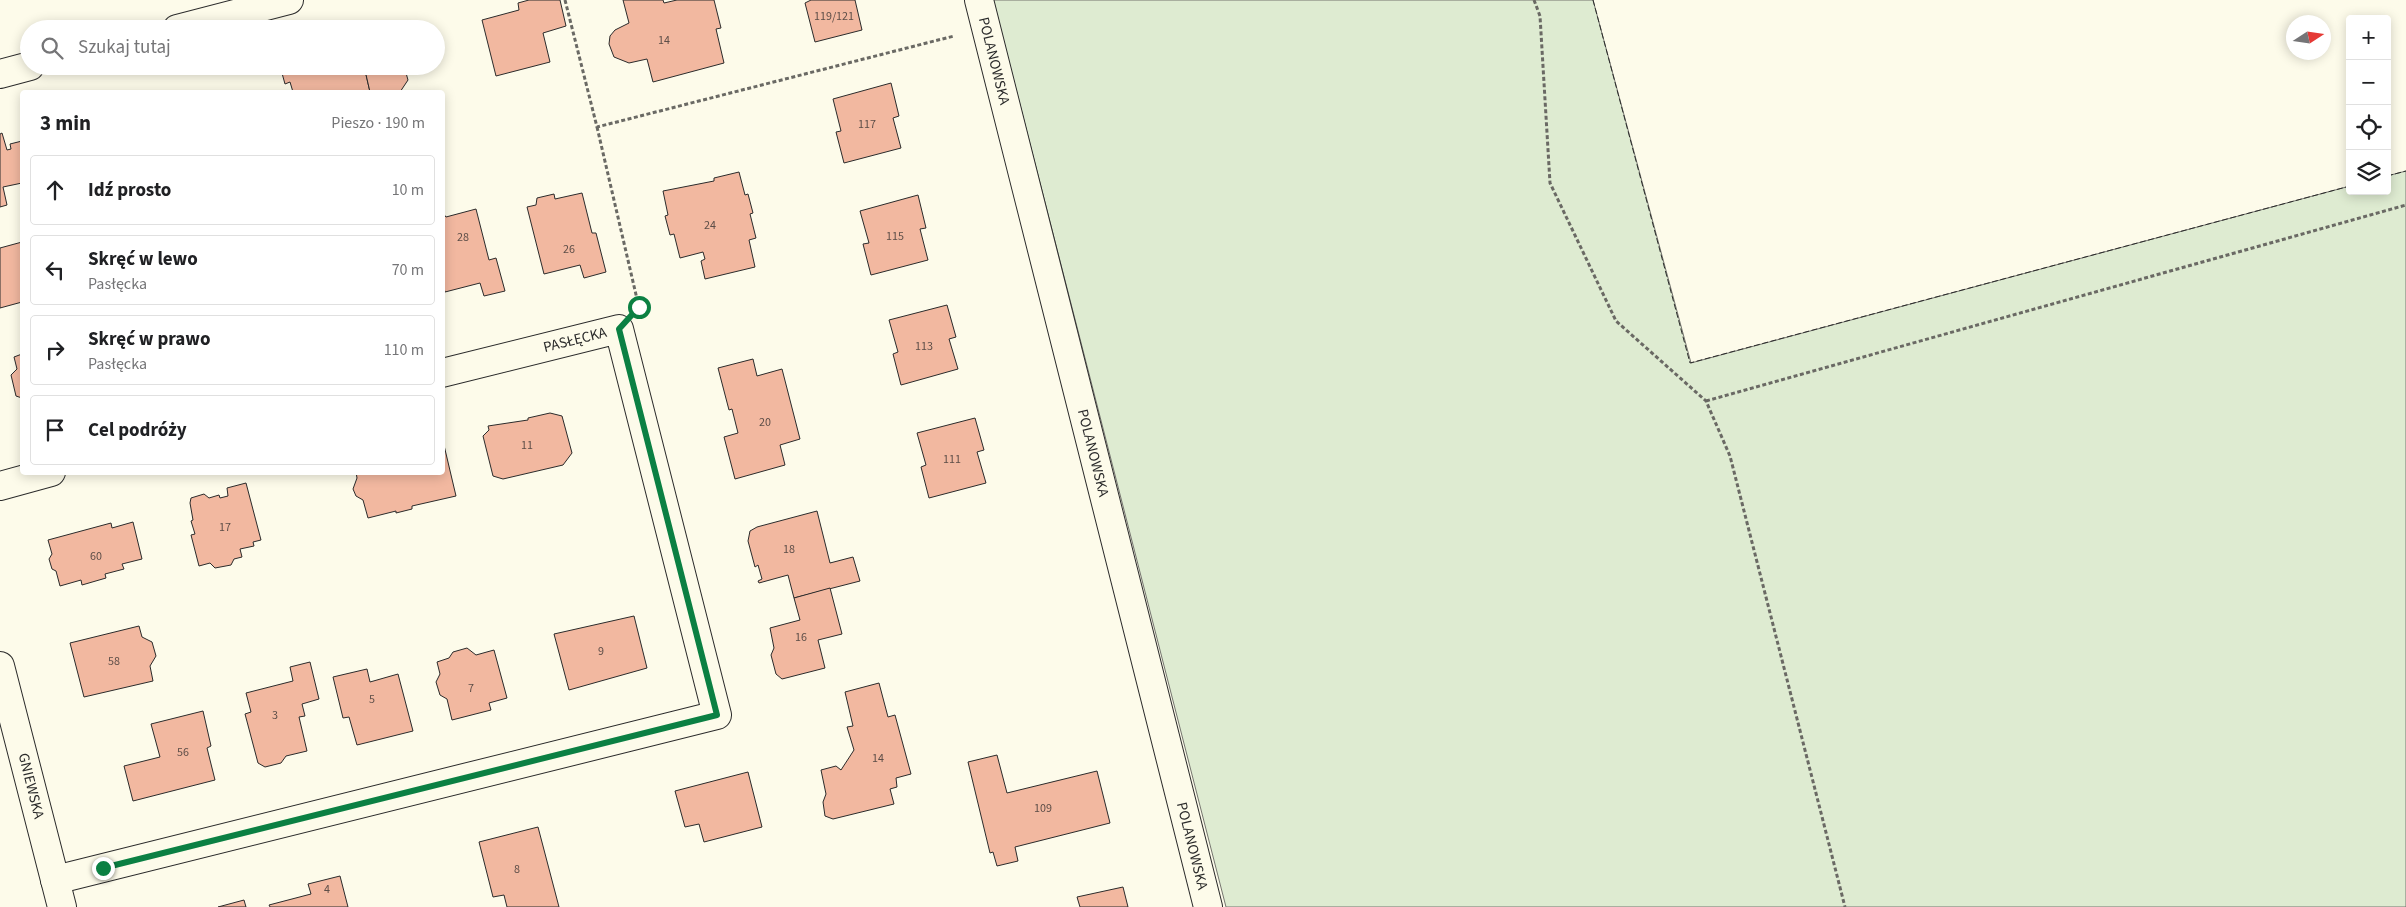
<!DOCTYPE html>
<html lang="pl">
<head>
<meta charset="utf-8">
<style>
	:root { --surface:#fff; --page:#f2f2f2; --text:#202124; --muted:#757577; --line:#e0e0e0 }
	body { margin:0; font-family:"Source Sans 3",sans-serif; background:var(--page); color:var(--text) }
	.controls { position:absolute; right:15px; top:15px; display:grid; overflow:hidden; border-radius:5px; box-shadow:0 2px 12px #0003 }
	.controls button { width:45px; height:45px; display:grid; place-items:center; padding:0; border:0; border-bottom:1px solid var(--line); background:var(--surface); color:var(--text); font:25px sans-serif }
	.compass { position:absolute; left:2286px; top:15px; width:45px; height:45px; border-radius:50%; background:var(--surface); box-shadow:0 2px 12px #0003; rotate:78deg }
	.stop { position:absolute; width:15px; height:15px; margin:-11px; border:4px solid #0b8043; border-radius:50%; background:#fff }
	.stop.end { background:#0b8043; border-color:#fff; box-shadow:0 1px 5px #0008 }
	.list { margin:0; padding:0; list-style:none }
	h2 { display:flex; justify-content:space-between; align-items:center; height:65px; margin:0; padding:0 20px; font-size:21px }
	h2 small { font-size:16px; font-weight:400; color:var(--muted) }
	.list li { display:grid; grid-template-columns:32px 1fr auto; gap:15px; align-items:center; box-sizing:border-box; height:70px; margin:0 10px 10px; padding:0 10px; border:1px solid var(--line); border-radius:5px }
	.list b { display:block; font-size:19px; white-space:nowrap }
	.list p { margin:0; font-size:16px; white-space:nowrap; color:var(--muted) }
	.list em { font-size:16px; font-style:normal; color:var(--muted) }
	.icon { flex:none; width:28px; height:28px; fill:none; stroke:currentColor; stroke-width:2; stroke-linecap:round; stroke-linejoin:round }
	.map { position:relative; flex:none; width:2406px; height:907px; overflow:hidden }
	.search { position:absolute; background:var(--surface); box-shadow:0 2px 12px #0003; left:20px; top:20px; width:425px; height:55px; display:flex; align-items:center; gap:12px; box-sizing:border-box; padding:0 18px; border-radius:28px; color:var(--muted); font-size:19px }
	.panel { position:absolute; background:var(--surface); box-shadow:0 2px 12px #0003; left:20px; top:90px; width:425px; height:385px; border-radius:5px }
	.map>svg:first-child { display:block }
</style>
</head>
<body>
<div class="map">
<svg width="2406" height="907" viewBox="0 0 2406 907">
	<rect width="100%" height="100%" fill="#fdfbea"/>
	<polygon fill="#deebd1" stroke="#74746e" points="993,0 1593,0 1691,363 2350,186 2350,191 2387,191 2387,176 2406,171 2406,907 1226,907"/>
	<g fill="#f2b8a0" stroke="#2b2b2b">
		<polygon points="529,0 560,0 566,26 543,33 550,62 496,76 482,20 519,10 518,3"/>
		<polygon points="623,0 663,0 664,3 677,0 714,0 721,28 716,29 724,63 653,82 647,59 629,63 614,57 609,44 610,36 615,30 629,23"/>
		<polygon points="811,0 855,0 862,30 815,42 805,3"/>
		<polygon points="280,66 364,66 370,92 293,92 290,82 285,84"/>
		<polygon points="364,66 404,66 408,80 400,92 370,92"/>
		<polygon points="891,83 899,116 893,118 901,148 844,163 836,132 841,131 833,99"/>
		<polygon points="2,133 7,150 11,149 10,144 22,141 22,183 3,187 7,205 0,207 0,134"/>
		<polygon points="739,172 745,195 748,194 753,213 750,214 756,238 749,240 755,267 705,279 701,261 705,259 703,252 680,258 674,234 670,235 665,216 668,215 663,191 714,181 714,178"/>
		<polygon points="582,193 592,233 596,233 606,272 584,278 580,265 544,274 527,207 536,205 537,198 554,194 555,199"/>
		<polygon points="918,195 926,228 920,229 928,260 871,275 863,244 869,243 860,211"/>
		<polygon points="476,209 489,260 496,258 505,291 484,296 480,283 445,292 442,280 442,212 446,217"/>
		<polygon points="22,242 22,302 0,308 0,248"/>
		<polygon points="947,305 956,337 949,339 958,369 901,385 893,354 898,352 889,320"/>
		<polygon points="22,354 22,398 16,396 11,375 17,369 14,357"/>
		<polygon points="753,359 757,376 782,369 800,439 780,445 785,465 735,479 724,437 738,433 732,409 729,410 718,368"/>
		<polygon points="550,413 562,416 572,453 563,465 503,479 493,476 483,436 489,430 488,426 528,420 528,418"/>
		<polygon points="975,418 984,450 977,452 986,483 929,498 921,467 926,465 917,433"/>
		<polygon points="443,441 456,496 412,506 412,509 396,513 396,511 368,518 363,500 356,496 353,489 357,478 356,472 442,472"/>
		<polygon points="246,483 261,540 253,542 254,546 240,549 242,557 234,559 231,565 215,568 210,563 199,566 191,535 195,534 191,521 193,520 190,503 191,498 204,494 209,498 219,495 220,498 228,496 227,488"/>
		<polygon points="817,511 830,563 853,557 860,581 794,598 788,575 759,583 758,581 762,579 758,565 755,567 748,541 750,531 757,527"/>
		<polygon points="133,522 142,559 122,564 124,569 105,574 106,578 82,585 81,580 60,586 56,571 52,569 49,559 52,554 48,540 111,523 112,528"/>
		<polygon points="830,588 842,634 818,640 825,668 782,679 776,674 771,655 774,648 770,628 800,620 794,598"/>
		<polygon points="634,616 647,668 569,690 554,634"/>
		<polygon points="139,626 142,637 152,642 156,656 150,666 153,681 84,697 70,643"/>
		<polygon points="467,648 476,655 494,650 507,698 489,703 491,710 452,720 447,699 440,695 436,682 440,674 437,662 449,658 453,652"/>
		<polygon points="310,662 319,699 302,704 305,716 299,717 307,751 286,756 281,763 265,767 258,763 245,714 251,712 246,693 293,681 290,667"/>
		<polygon points="367,669 370,682 398,674 413,731 357,745 349,717 343,718 333,677"/>
		<polygon points="879,683 888,717 895,715 911,774 896,778 897,787 890,789 894,804 833,819 825,816 823,802 826,794 821,770 836,766 841,770 854,750 847,727 853,726 845,692"/>
		<polygon points="203,711 211,746 207,748 215,780 133,801 124,766 160,757 151,724"/>
		<polygon points="997,755 1007,793 1097,771 1110,823 1015,847 1018,861 997,866 993,852 990,853 968,762"/>
		<polygon points="748,772 762,827 704,842 699,824 685,827 675,791"/>
		<polygon points="538,827 559,907 507,907 504,895 493,897 479,842"/>
		<polygon points="340,876 348,907 270,907 269,905 311,894 308,884"/>
		<polygon points="1123,887 1128,907 1080,907 1077,897"/>
		<polygon points="244,900 246,907 218,907"/>
	</g>
	<g fill="none" stroke-linecap="round" stroke-linejoin="round">
		<defs>
			<g id="minor">
				<polyline points="979,0 1208,907"/>
				<polyline points="177,29 289,0"/>
				<polyline points="0,74 30,66"/>
				<polyline points="0,486 51,472"/>
				<polyline points="0,666 62,907"/>
				<polyline points="55,880 717,715 619,329 442,373"/>
			</g>
		</defs>
		<use href="#minor" stroke="#2b2b2b" stroke-width="30"/>
		<g stroke="#6a6964" stroke-width="3" stroke-dasharray="4 2.5" stroke-linecap="butt">
			<polyline points="565,0 597,127 954,36"/>
			<polyline points="1534,0 1540,16 1550,183 1616,321 1706,401 1730,456 1845,907"/>
			<polyline points="597,127 637,299"/>
			<polyline points="1706,401 2406,205"/>
		</g>
		<use href="#minor" stroke="#fdfbea" stroke-width="28"/>
		<g stroke="#2b2b2b" stroke-width="1" stroke-dasharray="6 2.5" stroke-linecap="butt">
			<polyline points="1593,0 1690,363 2350,186"/>
			<polyline points="2387,176 2406,171"/>
		</g>
	</g>
	<g fill="none" stroke-linecap="round" stroke-linejoin="round">
		<polyline stroke="#0b8043" stroke-width="6" points="103,868 717,715 619,329 639,307"/>
	</g>
	<g text-anchor="middle" dominant-baseline="central" stroke-width="4" stroke-linejoin="round" paint-order="stroke">
		<g font-size="12" fill="#5d4e48">
			<text x="834" y="16">119/121</text>
			<text x="664" y="40">14</text>
			<text x="867" y="124">117</text>
			<text x="710" y="225">24</text>
			<text x="895" y="236">115</text>
			<text x="463" y="237">28</text>
			<text x="569" y="249">26</text>
			<text x="924" y="346">113</text>
			<text x="765" y="422">20</text>
			<text x="527" y="445">11</text>
			<text x="952" y="459">111</text>
			<text x="225" y="527">17</text>
			<text x="789" y="549">18</text>
			<text x="96" y="556">60</text>
			<text x="801" y="637">16</text>
			<text x="601" y="651">9</text>
			<text x="114" y="661">58</text>
			<text x="471" y="688">7</text>
			<text x="372" y="699">5</text>
			<text x="275" y="715">3</text>
			<text x="183" y="752">56</text>
			<text x="878" y="758">14</text>
			<text x="1043" y="808">109</text>
			<text x="517" y="869">8</text>
			<text x="327" y="889">4</text>
		</g>
		<g font-size="15" fill="#2b2b2b" stroke="#fdfbea">
			<text transform="translate(994 61) rotate(76)">POLANOWSKA</text>
			<text transform="translate(575 340) rotate(-14)">PASŁĘCKA</text>
			<text transform="translate(1093 453) rotate(76)">POLANOWSKA</text>
			<text transform="translate(31 786) rotate(76)">GNIEWSKA</text>
			<text transform="translate(1192 846) rotate(76)">POLANOWSKA</text>
		</g>
	</g>
</svg>
<div class="controls">
<button>+</button>
<button>−</button>
<button><svg class="icon" aria-label="locate" viewBox="0 0 24 24"><circle cx="12" cy="12" r="6"/><path d="M12 2v4M12 18v4M2 12h4M18 12h4"/></svg></button>
<button><svg class="icon" aria-label="layers" viewBox="0 0 24 24"><path d="M12 4l9 5-9 5-9-5zM3 14l9 5 9-5"/></svg></button>
</div>
<svg class="compass" viewBox="-18 -18 36 36"><path d="M0-13l5 13h-10z" fill="#e53935"/><path d="M0 13l5-13h-10z" fill="#757577"/></svg>
<div class="stop" style="left:639px;top:307px"></div>
<div class="stop end" style="left:103px;top:868px"></div>
<div class="search"><svg class="icon" aria-label="search" viewBox="0 0 24 24"><circle cx="10" cy="10" r="6"/><path d="M15 15l6 6"/></svg>Szukaj tutaj</div>
<section class="panel">
<h2>3 min<small>Pieszo · 190 m</small></h2>
<ul class="list">
<li><svg class="icon" aria-label="ahead" viewBox="0 0 24 24"><path d="M12 20V5M6 11l6-6 6 6"/></svg><div><b>Idź prosto</b></div><em>10 m</em></li>
<li><svg class="icon" aria-label="left" viewBox="0 0 24 24"><path d="M17 20v-9H6M10 6l-5 5 5 5"/></svg><div><b>Skręć w lewo</b><p>Pasłęcka</p></div><em>70 m</em></li>
<li><svg class="icon" aria-label="right" viewBox="0 0 24 24"><path d="M7 20v-9h11M14 6l5 5-5 5"/></svg><div><b>Skręć w prawo</b><p>Pasłęcka</p></div><em>110 m</em></li>
<li><svg class="icon" aria-label="arrive" viewBox="0 0 24 24"><path d="M6 21V4h12l-3 4 3 4H6"/></svg><div><b>Cel podróży</b></div></li>
</ul>
</section>
</div>
</body>
</html>
